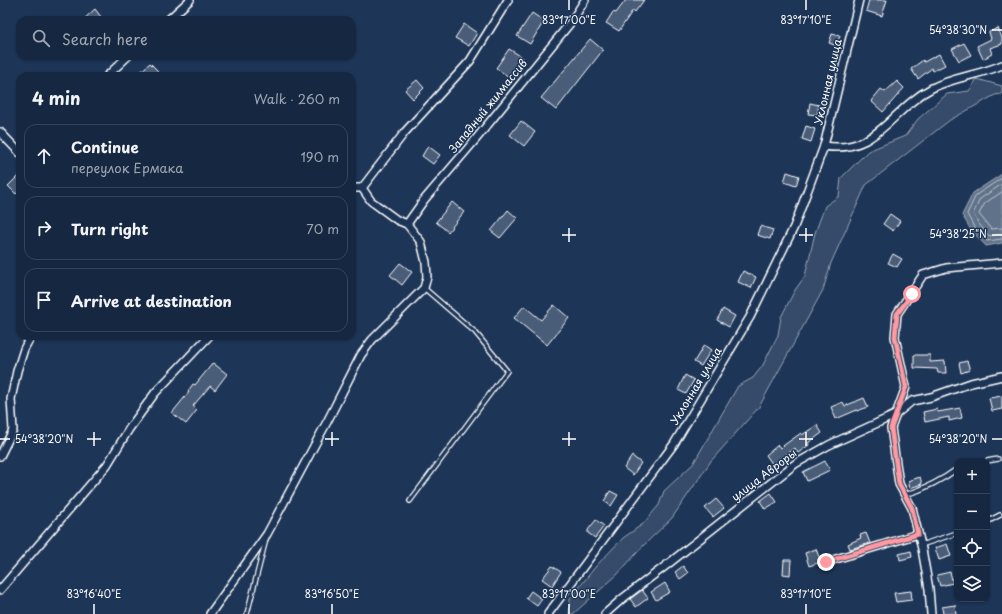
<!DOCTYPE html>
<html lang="en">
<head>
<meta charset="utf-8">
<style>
	:root { --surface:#162841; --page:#23344c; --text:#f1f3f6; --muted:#9ea6b1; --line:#35445a }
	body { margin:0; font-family:"Playpen Sans",sans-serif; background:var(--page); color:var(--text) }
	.controls { position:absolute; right:12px; bottom:12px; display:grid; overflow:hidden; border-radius:8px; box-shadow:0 1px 3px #0004 }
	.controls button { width:36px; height:36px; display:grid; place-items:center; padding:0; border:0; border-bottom:1px solid var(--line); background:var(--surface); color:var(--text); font:20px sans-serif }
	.stop { position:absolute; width:12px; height:12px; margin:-9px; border:3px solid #ff9aa2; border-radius:50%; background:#fff }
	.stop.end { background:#ff9aa2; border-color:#fff; box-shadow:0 1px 4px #0008 }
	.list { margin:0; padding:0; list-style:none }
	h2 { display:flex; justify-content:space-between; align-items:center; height:52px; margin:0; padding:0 16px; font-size:17px }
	h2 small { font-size:13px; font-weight:400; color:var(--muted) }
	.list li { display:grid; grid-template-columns:26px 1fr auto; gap:12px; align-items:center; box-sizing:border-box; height:64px; margin:0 8px 8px; padding:0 8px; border:1px solid var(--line); border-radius:12px }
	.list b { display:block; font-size:15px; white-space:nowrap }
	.list p { margin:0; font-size:13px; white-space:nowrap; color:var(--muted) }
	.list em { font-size:13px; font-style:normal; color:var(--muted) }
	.icon { flex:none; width:22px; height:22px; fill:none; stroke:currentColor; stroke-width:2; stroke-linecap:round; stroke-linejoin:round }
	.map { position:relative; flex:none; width:1002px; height:614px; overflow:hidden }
	.search { position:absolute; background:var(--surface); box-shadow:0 1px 3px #0004; left:16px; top:16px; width:340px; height:44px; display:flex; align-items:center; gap:10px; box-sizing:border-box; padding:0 14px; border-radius:12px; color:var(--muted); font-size:15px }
	.panel { position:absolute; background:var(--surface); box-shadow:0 1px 3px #0004; left:16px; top:72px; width:340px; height:268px; border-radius:12px }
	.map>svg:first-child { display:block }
</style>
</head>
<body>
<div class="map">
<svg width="1002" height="614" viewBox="0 0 1002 614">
	<rect width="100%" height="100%" fill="#1d3557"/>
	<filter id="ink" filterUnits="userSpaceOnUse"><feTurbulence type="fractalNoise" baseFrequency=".025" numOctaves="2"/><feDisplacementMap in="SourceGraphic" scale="8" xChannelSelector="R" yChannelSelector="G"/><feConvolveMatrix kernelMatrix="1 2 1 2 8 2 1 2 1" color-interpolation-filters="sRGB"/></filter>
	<g filter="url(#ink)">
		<!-- green -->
		<path fill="#364b69" stroke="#9aa5b4" d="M977 79 1002 86V94L995 95 950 120 866 185 831 263 823 290 759 407 711 461 672 518 644 545 617 575 573 614H569L570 599 596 566 623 538 643 524 659 505 664 491 693 464 738 386 753 378 763 365 778 335 781 317 795 290 805 276 815 233 825 206 839 196 841 178 868 151 905 136 918 119 947 94 969 91Z"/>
		<!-- water -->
		<path fill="#617289" stroke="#a0aab8" d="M1002 174V243L986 246 971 230 962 215 973 193Z"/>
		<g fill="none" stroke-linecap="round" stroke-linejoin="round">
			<!-- shore -->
			<g stroke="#c0c7d0" stroke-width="1">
				<path d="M1002 178 976 195 967 214 974 227 987 241 1002 239"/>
				<path d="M1002 184 980 199 973 214 979 224 989 236 1002 234"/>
				<path d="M1002 192 985 203 979 214 991 229 1002 228"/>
			</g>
		</g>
		<!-- building -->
		<g fill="#4a5d79" stroke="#fff">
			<path d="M626 0H644L635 12 633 10 619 31 606 23 613 12 616 13Z"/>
			<path d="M869 0H887L882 16 866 11Z"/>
			<path d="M95 9 101 17 98 20H83Z"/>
			<path d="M532 13 544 21 530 44 517 36Z"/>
			<path d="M464 24 477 33 469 46 455 38Z"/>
			<path d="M998 28 1002 38V44L990 48 992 54 983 59 977 46 991 39 989 32Z"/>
			<path d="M832 34 840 36 837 46 829 43Z"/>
			<path d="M590 39 603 50 556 110 541 98Z"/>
			<path d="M964 43 971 55 959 61 952 49Z"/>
			<path d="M509 49 522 57 509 77 496 68Z"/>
			<path d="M939 54 945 65 933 71 932 68 918 79 911 69 923 60 924 62Z"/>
			<path d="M150 63 158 71 153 76H136Z"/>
			<path d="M417 80 424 88 413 99 405 90Z"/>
			<path d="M897 81 904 88 883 112 871 101 881 89 885 92Z"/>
			<path d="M810 103 819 105 817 115 808 114Z"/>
			<path d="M521 121 535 132 524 146 510 135Z"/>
			<path d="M806 126 815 129 811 142 802 139Z"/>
			<path d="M428 146 440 155 433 164 422 156Z"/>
			<path d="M787 172 799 176 796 186 784 182Z"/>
			<path d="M20 174V190L16 194 8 186Z"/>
			<path d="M452 202 464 212 448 232 436 222Z"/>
			<path d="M508 210 517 218 500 238 491 231Z"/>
			<path d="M890 214 900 221 893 231 883 224Z"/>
			<path d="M760 226 773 230 770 239 757 235Z"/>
			<path d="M893 254 902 259 897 267 888 263Z"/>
			<path d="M400 263 412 272 402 285 390 275Z"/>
			<path d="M743 271 756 277 751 288 738 282Z"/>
			<path d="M554 305 569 318 547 345 514 318 524 306 541 320Z"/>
			<path d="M723 309 735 316 729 327 717 320Z"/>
			<path d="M704 345 711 350 701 366 694 362Z"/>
			<path d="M914 355H930V362L945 361 946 373H938L937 369 914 368Z"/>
			<path d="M967 361 970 370 961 373 959 363Z"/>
			<path d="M213 363 227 374 215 390 210 386 193 406 197 410 186 424 172 413 189 392 188 391 193 384 195 385Z"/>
			<path d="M685 375 694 380 686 394 678 390Z"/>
			<path d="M1002 396V409L992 411 989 398Z"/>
			<path d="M864 398 868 407 857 411V410L836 419 831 407 843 402 845 406Z"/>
			<path d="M960 408 962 418 949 421V417L925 422 923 412 937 409 938 412Z"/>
			<path d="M817 425 822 433 808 443 809 445 798 453 795 448 773 465 766 455 778 445 780 448 801 433 802 435Z"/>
			<path d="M632 456 641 463 633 475 624 468Z"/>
			<path d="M825 461 830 470 807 481 803 472Z"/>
			<path d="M920 477 922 484 910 488 908 481Z"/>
			<path d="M610 491 618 495 611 506 604 501Z"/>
			<path d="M771 493 777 502 765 509 760 501Z"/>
			<path d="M716 499 724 508 713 517 705 508Z"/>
			<path d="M596 520 604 526 595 538 588 533V530Z"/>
			<path d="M866 533 870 543 850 549 848 544 861 538 860 535Z"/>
			<path d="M947 544 951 556 939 560 935 548Z"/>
			<path d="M816 549 821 562 809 566 805 553Z"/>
			<path d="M911 551 912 557 900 560 899 554Z"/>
			<path d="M784 560H791L790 575 783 574Z"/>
			<path d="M552 566 561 572 552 586 542 579Z"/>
			<path d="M683 566 688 573 680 579 675 572Z"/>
			<path d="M950 572 953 583 940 586 937 575Z"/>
			<path d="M665 583 670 592 656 600 651 592Z"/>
			<path d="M642 590 648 598 636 607 630 599Z"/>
			<path d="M531 591 542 599 537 606 526 598Z"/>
			<path d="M911 591 912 600 896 602 894 593Z"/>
			<path d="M955 605 956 614H943L942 607Z"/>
		</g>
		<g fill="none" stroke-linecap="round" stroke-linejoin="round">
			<!-- lane casing -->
			<g stroke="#fff" stroke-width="6">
				<g id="lane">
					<path d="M987 461 998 459"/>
					<path d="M905 495C924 489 941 481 957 469"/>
					<path d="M410 501 507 371 475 332 424 288"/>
					<path d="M987 522 1000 515"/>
					<path d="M921 545 957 533"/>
					<path d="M247 614 266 539"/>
				</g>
			</g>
			<!-- street casing -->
			<g stroke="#fff" stroke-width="10">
				<g id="street">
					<path d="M168 20 190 0"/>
					<path d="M107 76 128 56"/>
					<path d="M0 132 20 153"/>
					<path d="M824 146C877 155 891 109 932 88 954 77 980 75 1002 65"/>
					<path d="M362 188 405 132 470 61 508 0"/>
					<path d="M407 224 424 200 476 139 571 22 585 0"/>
					<path d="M0 456 13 430 11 399 17 371 24 349 31 336"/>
					<path d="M826 562 918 534"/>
					<path d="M0 590 107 465 129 429 155 393 209 336"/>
					<path d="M210 614 267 534 328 420 361 355 372 340 424 288 427 277 426 262 421 242 407 224 397 220 371 201 362 188H352"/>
					<path d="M548 614 674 444 750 317 794 227 824 146 859 0"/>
					<path d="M605 614 622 599 668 564 795 464 829 445 895 415 912 401 931 397 971 383 1002 376"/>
					<path d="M931 614 929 589 922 549 912 508 899 484 891 428 906 387 895 337 897 314 923 275 946 268 1002 263"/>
				</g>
			</g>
			<!-- lane -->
			<use href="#lane" stroke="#1d3557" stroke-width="3.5"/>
			<!-- street -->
			<use href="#street" stroke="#1d3557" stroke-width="7"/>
		</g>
	</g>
	<g fill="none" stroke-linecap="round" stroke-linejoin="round" filter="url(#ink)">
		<!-- route -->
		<path stroke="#ff9aa2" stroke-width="5" d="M826 562 918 534 912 508 899 484 891 428 906 387 895 337 897 314 912 294"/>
	</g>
	<!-- ticks -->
	<path fill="none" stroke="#fff" stroke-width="1.5" d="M569 0V10M806 0V10M992 30H1002M569 228V242M806 228V242M562 235H576M799 235H813M992 235H1002M94 432V446M332 432V446M569 432V446M806 432V446M0 439H10M87 439H101M325 439H339M562 439H576M799 439H813M992 439H1002M94 604V614M332 604V614M569 604V614M806 604V614"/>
	<g text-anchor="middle" stroke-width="3" stroke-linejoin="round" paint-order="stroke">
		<!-- street labels -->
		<g font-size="11" fill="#fff" stroke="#1d3557">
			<text transform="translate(828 82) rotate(-77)" y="4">Уклонная улица</text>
			<text transform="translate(488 106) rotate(-51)" y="4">Западный жилмассив</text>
			<text transform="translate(696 386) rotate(-59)" y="4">Уклонная улица</text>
			<text transform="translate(764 475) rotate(-37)" y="4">улица Авроры</text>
		</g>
	</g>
	<g font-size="10" text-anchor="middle" fill="#fff" stroke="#1d3557" stroke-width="3" stroke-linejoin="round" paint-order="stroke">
		<text x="569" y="24">83°17'00"E</text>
		<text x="806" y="24">83°17'10"E</text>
		<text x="958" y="34">54°38'30"N</text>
		<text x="958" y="238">54°38'25"N</text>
		<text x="44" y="443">54°38'20"N</text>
		<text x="958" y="443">54°38'20"N</text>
		<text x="94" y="598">83°16'40"E</text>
		<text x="332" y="598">83°16'50"E</text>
		<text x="569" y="598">83°17'00"E</text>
		<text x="806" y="598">83°17'10"E</text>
	</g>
</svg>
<div class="controls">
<button>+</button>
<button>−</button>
<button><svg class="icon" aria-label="locate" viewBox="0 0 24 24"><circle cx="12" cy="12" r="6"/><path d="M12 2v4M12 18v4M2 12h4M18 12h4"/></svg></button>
<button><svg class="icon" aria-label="layers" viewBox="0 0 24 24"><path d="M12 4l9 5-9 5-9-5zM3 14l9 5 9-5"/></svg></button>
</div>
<div class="stop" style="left:912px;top:294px"></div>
<div class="stop end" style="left:826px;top:562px"></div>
<div class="search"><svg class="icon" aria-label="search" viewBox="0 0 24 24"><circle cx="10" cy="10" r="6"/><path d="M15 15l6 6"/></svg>Search here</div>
<section class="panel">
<h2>4 min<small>Walk · 260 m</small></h2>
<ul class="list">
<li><svg class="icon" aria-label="ahead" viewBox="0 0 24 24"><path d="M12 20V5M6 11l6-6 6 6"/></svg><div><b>Continue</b><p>переулок Ермака</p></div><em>190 m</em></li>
<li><svg class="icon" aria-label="right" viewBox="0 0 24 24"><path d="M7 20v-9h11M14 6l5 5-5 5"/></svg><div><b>Turn right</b></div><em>70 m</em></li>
<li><svg class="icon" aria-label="arrive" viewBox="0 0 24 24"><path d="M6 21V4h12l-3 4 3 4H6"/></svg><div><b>Arrive at destination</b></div></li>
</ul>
</section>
</div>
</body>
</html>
